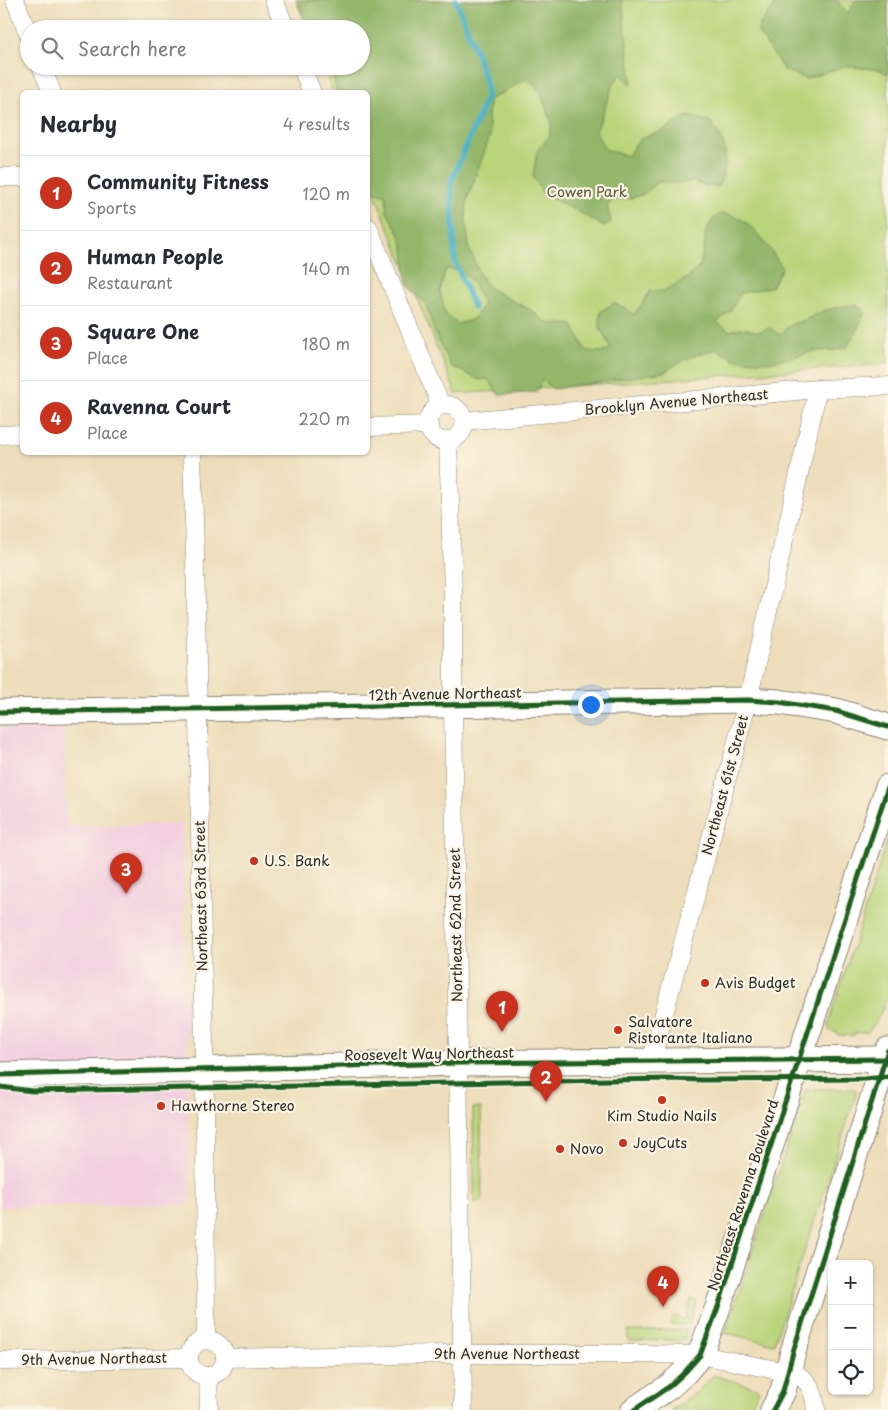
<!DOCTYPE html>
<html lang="en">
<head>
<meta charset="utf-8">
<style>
	:root { --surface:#fff; --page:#f2f2f3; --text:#2b2b33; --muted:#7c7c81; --line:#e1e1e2; --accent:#c8321e }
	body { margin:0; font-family:"Playpen Sans",sans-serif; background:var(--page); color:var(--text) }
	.controls { position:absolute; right:15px; bottom:15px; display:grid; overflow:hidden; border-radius:8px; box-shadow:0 1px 4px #0004 }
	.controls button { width:45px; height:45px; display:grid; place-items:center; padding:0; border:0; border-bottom:1px solid var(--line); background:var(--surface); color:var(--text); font:25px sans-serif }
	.you { position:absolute; left:590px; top:704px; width:18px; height:18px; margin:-12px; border:4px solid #fff; border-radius:50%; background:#1a73e8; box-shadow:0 0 0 8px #1a73e833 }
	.badge { display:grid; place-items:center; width:32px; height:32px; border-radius:50%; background:var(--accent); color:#fff; font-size:16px; font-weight:700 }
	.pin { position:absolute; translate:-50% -41px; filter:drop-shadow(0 1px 2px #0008) }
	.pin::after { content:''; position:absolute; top:26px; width:18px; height:15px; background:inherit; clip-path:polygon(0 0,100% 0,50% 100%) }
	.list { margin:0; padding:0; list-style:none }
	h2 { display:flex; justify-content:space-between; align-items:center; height:65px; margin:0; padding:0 20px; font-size:21px }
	h2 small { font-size:16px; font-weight:400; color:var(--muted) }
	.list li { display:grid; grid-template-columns:32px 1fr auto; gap:15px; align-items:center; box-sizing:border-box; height:75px; padding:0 20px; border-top:1px solid var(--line) }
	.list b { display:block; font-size:19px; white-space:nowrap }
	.list p { margin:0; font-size:16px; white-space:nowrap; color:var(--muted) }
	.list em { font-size:16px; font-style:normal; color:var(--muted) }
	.icon { flex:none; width:28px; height:28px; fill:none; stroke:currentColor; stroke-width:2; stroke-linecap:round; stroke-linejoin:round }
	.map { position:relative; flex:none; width:888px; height:1410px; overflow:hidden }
	.search { position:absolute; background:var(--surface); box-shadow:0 1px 4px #0004; left:20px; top:20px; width:350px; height:55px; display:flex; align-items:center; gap:12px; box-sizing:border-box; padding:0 18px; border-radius:28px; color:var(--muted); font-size:19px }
	.panel { position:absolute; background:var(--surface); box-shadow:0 1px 4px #0004; left:20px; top:90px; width:350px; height:365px; border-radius:8px }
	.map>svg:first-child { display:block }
</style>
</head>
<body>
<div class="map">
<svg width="888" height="1410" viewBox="0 0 888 1410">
	<rect width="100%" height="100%" fill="#fcf5e5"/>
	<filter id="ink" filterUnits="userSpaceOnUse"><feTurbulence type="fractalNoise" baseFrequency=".02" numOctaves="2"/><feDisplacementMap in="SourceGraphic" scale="10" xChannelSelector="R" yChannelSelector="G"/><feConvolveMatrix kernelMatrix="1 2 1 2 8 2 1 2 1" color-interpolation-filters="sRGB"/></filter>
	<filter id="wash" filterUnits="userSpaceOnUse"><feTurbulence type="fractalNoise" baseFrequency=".0096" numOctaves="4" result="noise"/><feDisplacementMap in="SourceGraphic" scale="20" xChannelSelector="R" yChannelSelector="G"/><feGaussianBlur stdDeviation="1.12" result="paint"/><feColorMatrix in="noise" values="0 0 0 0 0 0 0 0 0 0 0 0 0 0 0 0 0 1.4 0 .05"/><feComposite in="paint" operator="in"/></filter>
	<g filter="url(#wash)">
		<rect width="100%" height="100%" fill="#eeddba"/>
		<!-- built -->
		<path fill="#f3cfe0" d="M64 726 67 826 182 824 190 1204 0 1207V728Z"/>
		<!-- green -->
		<g fill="#bad47a" stroke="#728052">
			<path d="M296 0H888V364L456 394 368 177V92H333L323 66H361V29H307Z"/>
			<path d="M888 838V995C883 1008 878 1021 868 1032L855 1033 853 1036 838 1035 837 1033 829 1030V1021Z"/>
			<path d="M806 1089H855L857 1092 774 1344 725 1333Z"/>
			<path d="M473 1108H481L482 1202 474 1203Z"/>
			<path d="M691 1299 697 1301 689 1325H670L673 1316 685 1320Z"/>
			<path d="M688 1330 684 1340 628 1341V1331Z"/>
			<path d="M713 1375 760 1389 748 1410H671L697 1392Z"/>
		</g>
		<!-- forest -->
		<g fill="#93b66a" stroke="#5f704a" fill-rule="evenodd">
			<path d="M296 0H622L632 86 621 74 614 83 596 132 605 149 627 156 640 139 664 130 687 116 710 121C713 126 717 130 720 135 728 149 727 172 718 186H706L694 182 666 183 662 181C652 185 652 187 645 193 636 199 622 199 612 200L607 207 611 222 603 226 585 215 543 194 533 176 537 151 549 137 552 123 540 92 527 79 489 100 488 117 490 136 467 200 466 220 469 248 479 273 488 287 514 302 531 310 547 323 573 325 586 351 604 352 611 348 600 328V312L614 303 625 308 634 315 642 304 650 291H663L686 279 700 266 705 243V234L712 220 722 213C728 215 736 216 741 219 758 230 772 251 782 268L771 287 741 293 730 311 717 322 729 331 744 328 758 332 770 328 780 335 788 326 807 319 823 311 838 307 856 305 865 311 857 330 847 347 835 350 813 351 790 358 767 362 734 359 716 349C694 355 683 359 665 372L553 389 543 380 536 392 499 395 488 379 479 380 451 366 436 336 426 305 407 284 404 248 400 235 387 212 386 195 368 190V92H337L332 72 330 66H361V29H311ZM446 269C469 269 476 286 483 306L472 320 457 324 445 314 440 291Z"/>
			<path d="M768 0H837L847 14 856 0H888V74L880 70 844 66 806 79 784 70 758 32 760 24 774 6Z"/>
		</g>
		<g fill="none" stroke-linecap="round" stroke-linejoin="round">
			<!-- stream -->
			<path stroke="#4bb2ca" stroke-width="5.5" d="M456 0 479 61 485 80 487 96 451 182 455 262 474 308"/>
		</g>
	</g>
	<g filter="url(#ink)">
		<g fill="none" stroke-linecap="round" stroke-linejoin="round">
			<!-- street casing -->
			<g stroke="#8c8472" stroke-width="19">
				<g id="street">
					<path d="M15 0 29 35"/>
					<path d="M274 0 286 29"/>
					<path d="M41 66 52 92"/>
					<path d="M301 66 312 92"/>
					<path d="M0 177H22"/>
					<path d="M368 227 441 406"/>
					<circle cx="446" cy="423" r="18"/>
					<path d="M464 421 818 389 888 386"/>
					<path d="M368 427 429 425"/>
					<path d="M0 435 22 434"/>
					<path d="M448 440 453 592V705L463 1410"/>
					<path d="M192 452 195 552 205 1106 206 1339"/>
					<path d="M651 1062 748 700 818 389"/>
					<circle cx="207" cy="1358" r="18"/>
					<path d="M225 1358 443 1354H642L700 1355 787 1372C791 1373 796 1374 799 1376 811 1382 815 1398 816 1410"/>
					<path d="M0 1361 189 1358"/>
					<path d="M208 1376 209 1410"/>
				</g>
			</g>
			<!-- secondary casing -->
			<g stroke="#8c8472" stroke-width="27">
				<g id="secondary">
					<path d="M0 712 748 700 779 702 836 711 888 727"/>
					<path d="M0 1075 458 1063 888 1059"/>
					<path d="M634 1410 670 1386 685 1372 700 1355 718 1307 888 787"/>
					<path d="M773 1410 783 1391 793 1352 888 1050"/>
				</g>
			</g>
			<!-- street -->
			<use href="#street" stroke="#fff" stroke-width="18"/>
			<!-- secondary -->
			<use href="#secondary" stroke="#fff" stroke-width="25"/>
			<!-- cycleway casing -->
			<g stroke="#fcf5e5" stroke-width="8">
				<g id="cycleway">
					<path d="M0 712 748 700 779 702 836 711 888 727"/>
					<path d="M0 1075 458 1063 888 1059"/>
					<path d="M0 1087 32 1091 667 1079 702 1080 864 1079 888 1077"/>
					<path d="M634 1410 670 1386 685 1372 700 1355 718 1307 888 787"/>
					<path d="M773 1410 783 1391 793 1352 888 1050"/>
				</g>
			</g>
			<!-- cycleway -->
			<use href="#cycleway" stroke="#1b5e20" stroke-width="5"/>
		</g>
	</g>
	<!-- markers -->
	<g fill="#c8321e" stroke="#fcf5e5" stroke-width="2">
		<circle cx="254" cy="861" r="5"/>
		<circle cx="705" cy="983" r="5"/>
		<circle cx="618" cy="1030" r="5"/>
		<circle cx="662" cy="1100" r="5"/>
		<circle cx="161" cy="1106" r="5"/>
		<circle cx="623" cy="1143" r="5"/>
		<circle cx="560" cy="1149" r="5"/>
	</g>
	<g text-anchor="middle" stroke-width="4.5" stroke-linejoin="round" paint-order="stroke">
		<!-- park labels -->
		<g font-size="14" fill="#4f553f" stroke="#fcf5e5">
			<text x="587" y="197">Cowen Park</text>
		</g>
		<!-- street labels -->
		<g font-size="14" fill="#2b2b2b" stroke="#fcf5e5">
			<text transform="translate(676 402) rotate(-5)" y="5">Brooklyn Avenue Northeast</text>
			<text transform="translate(445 694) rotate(-1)" y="5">12th Avenue Northeast</text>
			<text transform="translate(725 785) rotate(-75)" y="5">Northeast 61st Street</text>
			<text transform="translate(201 896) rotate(-91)" y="5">Northeast 63rd Street</text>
			<text transform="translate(456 925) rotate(-91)" y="5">Northeast 62nd Street</text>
			<text transform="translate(429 1054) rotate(-1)" y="5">Roosevelt Way Northeast</text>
			<text transform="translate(743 1195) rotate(-72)" y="5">Northeast Ravenna Boulevard</text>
			<text x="507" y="1359">9th Avenue Northeast</text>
			<text transform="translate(94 1359) rotate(-1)" y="5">9th Avenue Northeast</text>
		</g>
		<!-- poi labels -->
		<g font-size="14" fill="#2b2b2b" stroke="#fcf5e5" text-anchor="start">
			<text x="264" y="866">U.S. Bank</text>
			<text x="715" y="988">Avis Budget</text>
			<text x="628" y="1027">Salvatore<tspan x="628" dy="16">Ristorante Italiano</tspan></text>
			<text x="171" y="1111">Hawthorne Stereo</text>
			<text x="662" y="1121" text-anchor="middle">Kim Studio Nails</text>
			<text x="633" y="1148">JoyCuts</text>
			<text x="570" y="1154">Novo</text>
		</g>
	</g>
</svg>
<div class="controls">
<button>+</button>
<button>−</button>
<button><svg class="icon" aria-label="locate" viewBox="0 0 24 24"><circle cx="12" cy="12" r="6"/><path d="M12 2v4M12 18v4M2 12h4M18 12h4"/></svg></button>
</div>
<div class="you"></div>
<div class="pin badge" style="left:502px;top:1032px">1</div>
<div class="pin badge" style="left:546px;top:1102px">2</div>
<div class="pin badge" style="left:126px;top:894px">3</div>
<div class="pin badge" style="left:663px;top:1307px">4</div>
<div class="search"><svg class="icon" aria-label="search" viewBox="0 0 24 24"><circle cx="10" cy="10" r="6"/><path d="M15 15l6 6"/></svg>Search here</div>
<section class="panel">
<h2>Nearby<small>4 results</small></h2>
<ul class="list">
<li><span class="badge">1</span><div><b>Community Fitness</b><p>Sports</p></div><em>120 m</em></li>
<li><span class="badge">2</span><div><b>Human People</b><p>Restaurant</p></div><em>140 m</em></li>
<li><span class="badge">3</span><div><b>Square One</b><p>Place</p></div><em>180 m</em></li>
<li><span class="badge">4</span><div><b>Ravenna Court</b><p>Place</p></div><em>220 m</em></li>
</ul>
</section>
</div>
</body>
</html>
